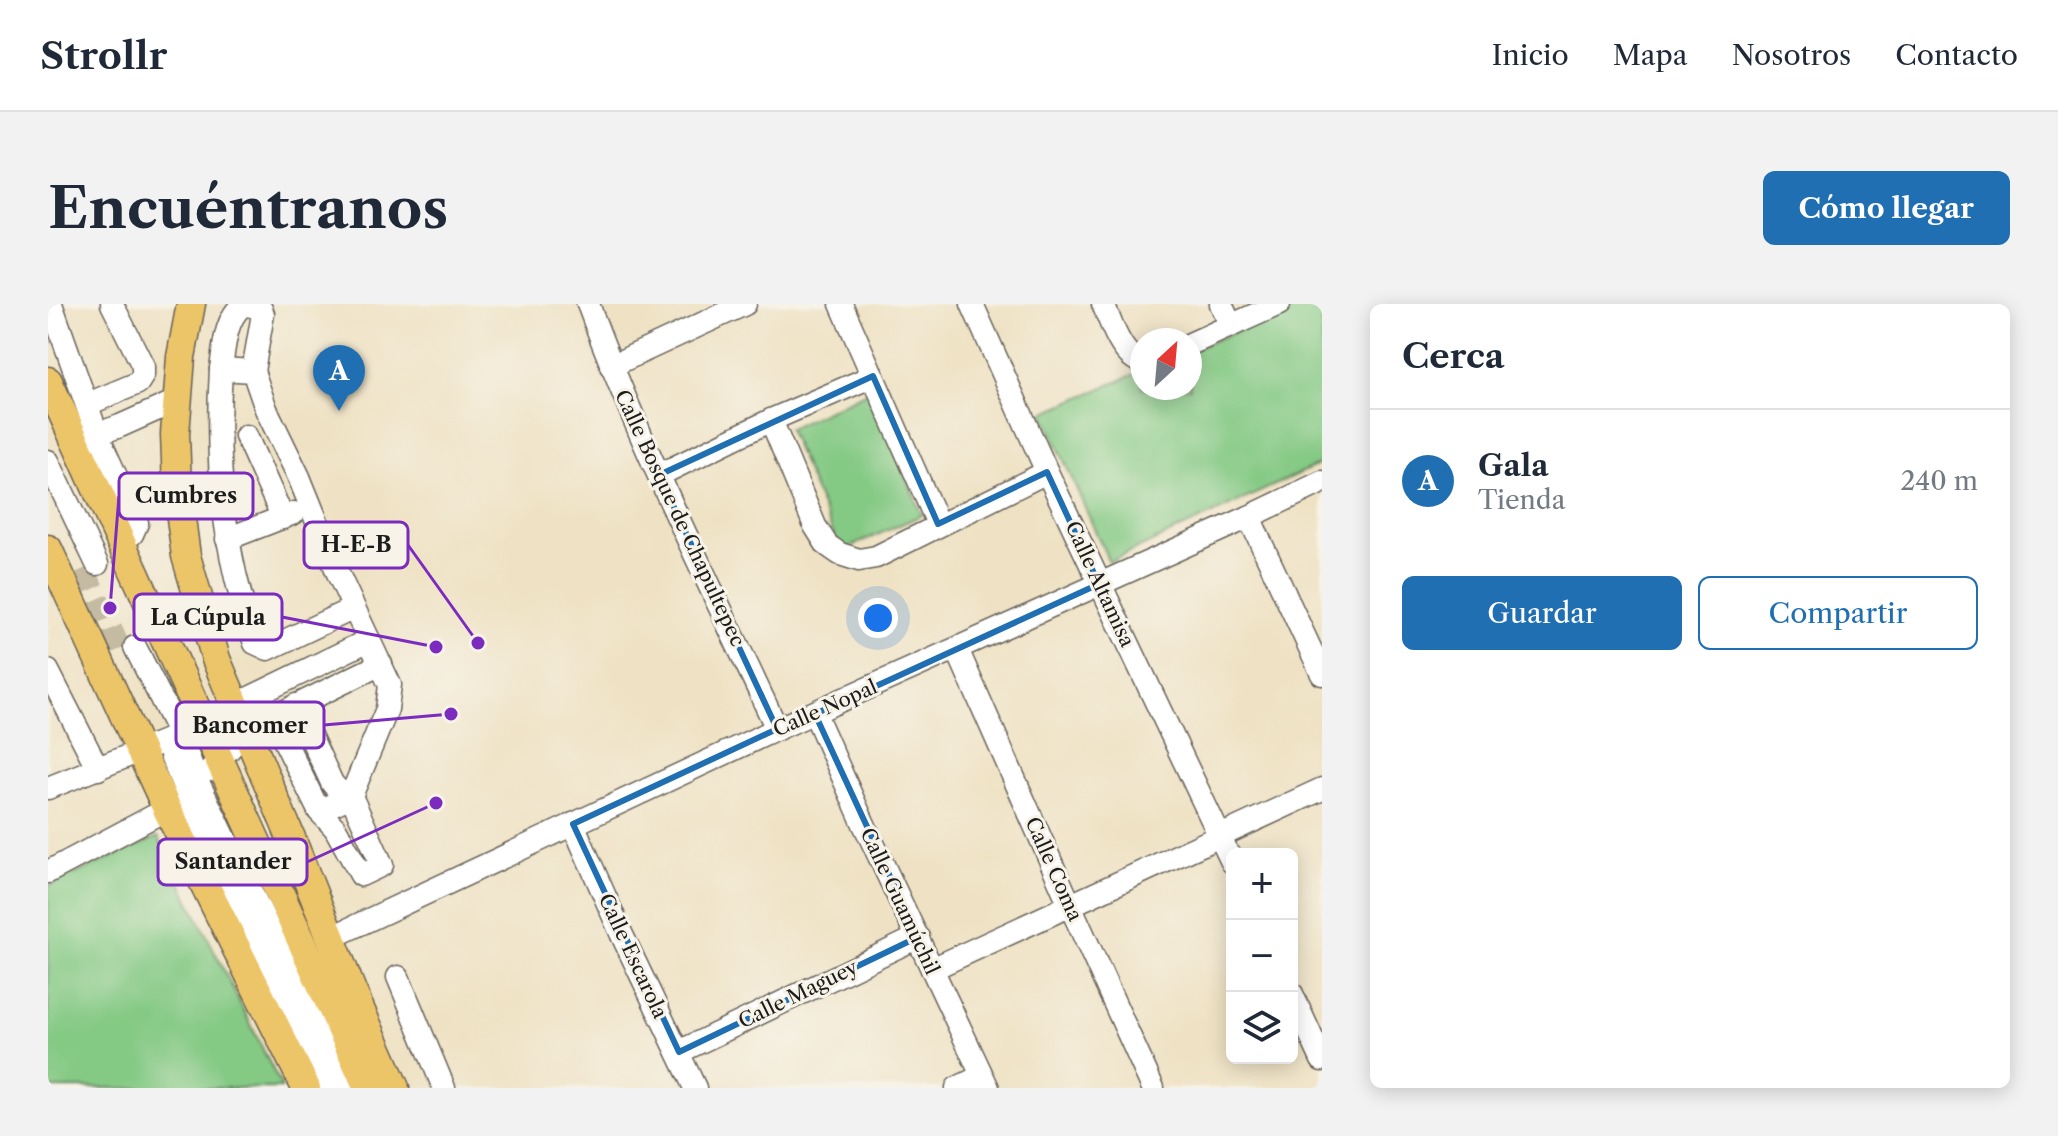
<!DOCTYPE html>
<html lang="es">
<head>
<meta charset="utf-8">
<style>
	:root { --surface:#fff; --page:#f2f2f3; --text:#1f2937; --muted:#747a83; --line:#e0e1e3; --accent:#1f6fb2 }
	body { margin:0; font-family:"Libre Caslon Text",serif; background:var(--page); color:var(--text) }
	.controls { position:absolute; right:24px; bottom:24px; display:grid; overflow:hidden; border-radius:12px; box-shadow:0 4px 20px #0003 }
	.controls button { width:72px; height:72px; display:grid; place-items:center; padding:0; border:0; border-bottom:2px solid var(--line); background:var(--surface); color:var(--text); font:40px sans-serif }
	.compass { position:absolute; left:1082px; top:24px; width:72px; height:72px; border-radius:50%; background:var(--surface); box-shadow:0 4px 20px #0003; rotate:26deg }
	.you { position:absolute; left:830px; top:314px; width:28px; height:28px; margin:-20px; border:6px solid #fff; border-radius:50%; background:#1a73e8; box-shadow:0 0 0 12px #1a73e833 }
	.badge { display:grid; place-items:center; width:52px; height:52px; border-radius:50%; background:var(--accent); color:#fff; font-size:26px; font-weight:700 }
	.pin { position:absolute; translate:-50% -66px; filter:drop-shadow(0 2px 4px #0008) }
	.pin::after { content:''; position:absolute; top:42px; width:28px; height:24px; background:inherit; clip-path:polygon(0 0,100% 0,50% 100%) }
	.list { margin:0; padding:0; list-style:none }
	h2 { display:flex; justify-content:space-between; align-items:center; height:104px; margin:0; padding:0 32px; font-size:34px }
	h2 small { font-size:26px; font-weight:400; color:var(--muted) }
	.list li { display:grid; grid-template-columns:52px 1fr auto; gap:24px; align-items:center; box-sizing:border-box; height:144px; padding:0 32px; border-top:2px solid var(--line) }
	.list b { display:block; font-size:30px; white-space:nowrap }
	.list p { margin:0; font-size:26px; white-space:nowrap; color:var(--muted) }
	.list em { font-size:26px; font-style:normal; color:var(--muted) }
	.actions { display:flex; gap:16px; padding:24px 32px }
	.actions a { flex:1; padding:18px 0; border:2px solid var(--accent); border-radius:12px; text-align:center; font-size:28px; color:var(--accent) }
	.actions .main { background:var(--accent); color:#fff }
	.icon { flex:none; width:44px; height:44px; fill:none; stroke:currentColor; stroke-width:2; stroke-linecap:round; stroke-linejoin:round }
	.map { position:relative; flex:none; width:1274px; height:784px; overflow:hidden; border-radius:12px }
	header { display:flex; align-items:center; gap:48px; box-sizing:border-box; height:112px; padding:0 40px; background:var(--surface); border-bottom:2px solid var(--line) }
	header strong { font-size:38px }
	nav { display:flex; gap:44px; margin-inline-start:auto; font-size:28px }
	.intro { display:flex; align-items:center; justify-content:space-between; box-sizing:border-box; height:192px; padding:0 48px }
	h1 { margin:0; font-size:56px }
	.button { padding:20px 36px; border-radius:12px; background:var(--accent); color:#fff; font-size:28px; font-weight:700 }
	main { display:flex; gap:48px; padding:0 48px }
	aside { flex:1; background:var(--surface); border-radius:12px; box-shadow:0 4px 20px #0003 }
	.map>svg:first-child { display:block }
</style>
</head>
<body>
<header>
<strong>Strollr</strong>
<nav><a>Inicio</a><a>Mapa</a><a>Nosotros</a><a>Contacto</a></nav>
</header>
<div class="intro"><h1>Encuéntranos</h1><a class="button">Cómo llegar</a></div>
<main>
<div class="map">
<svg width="1274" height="784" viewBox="0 0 1274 784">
	<rect width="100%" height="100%" fill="#f7f3e8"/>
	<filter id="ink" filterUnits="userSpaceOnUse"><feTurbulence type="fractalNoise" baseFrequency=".0125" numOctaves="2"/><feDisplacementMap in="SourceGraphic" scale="16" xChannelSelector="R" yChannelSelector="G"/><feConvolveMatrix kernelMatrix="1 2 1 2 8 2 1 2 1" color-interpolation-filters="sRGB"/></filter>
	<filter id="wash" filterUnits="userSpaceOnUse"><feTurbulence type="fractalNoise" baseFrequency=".006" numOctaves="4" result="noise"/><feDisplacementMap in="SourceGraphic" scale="32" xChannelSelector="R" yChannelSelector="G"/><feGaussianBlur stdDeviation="1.8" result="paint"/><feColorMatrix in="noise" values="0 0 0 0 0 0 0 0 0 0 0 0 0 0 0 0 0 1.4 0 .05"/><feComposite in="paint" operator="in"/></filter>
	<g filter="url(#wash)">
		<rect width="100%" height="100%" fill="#efe2c4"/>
		<!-- green -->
		<g fill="#84c984" stroke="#507250" stroke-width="2">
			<path d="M1252 0H1274V159L1061 258 995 109 1094 67V84H1142V47Z"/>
			<path d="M821 87 874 211 793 247 740 125Z"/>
			<path d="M110 533 234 784H0V582Z"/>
		</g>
	</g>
	<g filter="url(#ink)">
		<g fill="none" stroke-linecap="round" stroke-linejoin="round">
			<!-- minor-tunnel -->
			<path stroke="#c5baa2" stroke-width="22" stroke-dasharray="22 11" stroke-linecap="butt" d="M36 265 74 349"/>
			<!-- minor casing -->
			<g stroke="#666157" stroke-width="25">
				<g id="minor">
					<path d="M3 0 49 130 72 122 128 97"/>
					<path d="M540 0C594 146 664 285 729 425"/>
					<path d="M793 0 890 220"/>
					<path d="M924 0 999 168 1184 558"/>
					<path d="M1055 0C1063 18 1073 53 1094 58"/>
					<path d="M1173 0 1183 22"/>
					<path d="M1142 40 1231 0"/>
					<path d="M563 62 697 0"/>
					<path d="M173 65C176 45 177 15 194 2L201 1 213 5 215 10 205 67"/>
					<path d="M40 100 90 79 95 71V62L64 0"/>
					<path d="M723 116 767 222 779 241 792 250 811 256 828 253 999 168"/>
					<path d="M49 130 89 219 84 230 72 238"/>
					<path d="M198 132 235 214"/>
					<path d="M0 157 49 260"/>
					<path d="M611 171 723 116 825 72"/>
					<path d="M1201 213 1274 370"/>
					<path d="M179 235 246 209"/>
					<path d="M87 343 131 430 150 478 298 784"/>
					<path d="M909 345 1022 601 1105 784"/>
					<path d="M0 367 50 465"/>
					<path d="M248 401 284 479 289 485 303 492 334 561 313 571 287 524 271 507"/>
					<path d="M767 410 815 518 940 784"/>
					<path d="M236 436 271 507 303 492 339 405 342 381 291 272 251 173 218 105 205 67 173 65C167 161 175 248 207 339L220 345 306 304"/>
					<path d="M123 451 139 490 279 784"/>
					<path d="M162 466 199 426 333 360"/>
					<path d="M0 484 117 437 187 401 321 336"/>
					<path d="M525 520 573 629 647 784"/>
					<path d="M0 568 119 505 132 495"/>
					<path d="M282 634 729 425 1201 213 1274 178"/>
					<path d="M884 665 1274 485"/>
					<path d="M350 673 396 784"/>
					<path d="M1244 690 1274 756"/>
					<path d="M631 748 870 633"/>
					<path d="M909 784 934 772"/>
				</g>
			</g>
			<!-- major casing -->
			<g stroke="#666157" stroke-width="31">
				<g id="major">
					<path d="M143 0 133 53 127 130 129 184 138 252 168 355 241 529 304 687 347 784"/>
					<path d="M0 77 320 784"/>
					<path d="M0 245 119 505 258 784"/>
				</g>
			</g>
			<!-- minor -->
			<use href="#minor" stroke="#fff" stroke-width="22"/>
			<!-- major -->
			<use href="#major" stroke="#edc569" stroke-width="28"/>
		</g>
	</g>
	<!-- marked area -->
	<path fill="none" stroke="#1f6fb2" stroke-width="6" stroke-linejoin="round" d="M825 72 890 220 999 168 1051 280 767 410 870 633 631 748 525 520 729 425 611 171Z"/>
	<g text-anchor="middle" stroke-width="6" stroke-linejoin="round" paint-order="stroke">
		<!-- street labels -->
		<g font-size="20" fill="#1c1c1c" stroke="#f7f3e8">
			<text transform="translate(632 214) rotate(65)" y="7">Calle Bosque de Chapultepec</text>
			<text transform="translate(1052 280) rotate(65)" y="7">Calle Altamisa</text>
			<text transform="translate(777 404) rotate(-24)" y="7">Calle Nopal</text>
			<text transform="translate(1006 565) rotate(66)" y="7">Calle Coma</text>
			<text transform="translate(852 597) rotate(65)" y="7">Calle Guamúchil</text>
			<text transform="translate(585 652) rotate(65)" y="7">Calle Escarola</text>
			<text transform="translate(750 690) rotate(-26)" y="7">Calle Maguey</text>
		</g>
	</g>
	<!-- callouts -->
	<path fill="none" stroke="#7b2cbf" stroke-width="3" d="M62 304L71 192M430 339L360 241M388 343L234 313M403 410L276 421M388 499L259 558"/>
	<g fill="#7b2cbf" stroke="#f7f3e8" stroke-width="3">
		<circle cx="62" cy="304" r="8"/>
		<circle cx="430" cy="339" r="8"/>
		<circle cx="388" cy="343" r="8"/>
		<circle cx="403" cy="410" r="8"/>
		<circle cx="388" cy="499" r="8"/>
	</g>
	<g fill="#f7f3e8" stroke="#7b2cbf" stroke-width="3">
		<rect x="71" y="169" width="134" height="46" rx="8"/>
		<rect x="256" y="218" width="104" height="46" rx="8"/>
		<rect x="86" y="290" width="148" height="46" rx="8"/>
		<rect x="128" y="398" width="148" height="46" rx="8"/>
		<rect x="110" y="535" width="149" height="46" rx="8"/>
	</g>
	<g font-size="22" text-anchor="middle" font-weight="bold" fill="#1c1c1c">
		<text x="138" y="199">Cumbres</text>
		<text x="308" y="248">H-E-B</text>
		<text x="160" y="321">La Cúpula</text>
		<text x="202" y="429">Bancomer</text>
		<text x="185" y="565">Santander</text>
	</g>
</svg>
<div class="controls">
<button>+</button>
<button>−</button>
<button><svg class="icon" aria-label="layers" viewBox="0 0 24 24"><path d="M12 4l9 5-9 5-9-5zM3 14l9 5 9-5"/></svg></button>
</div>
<svg class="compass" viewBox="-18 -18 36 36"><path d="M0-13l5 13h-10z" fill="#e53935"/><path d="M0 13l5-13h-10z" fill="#747a83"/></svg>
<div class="you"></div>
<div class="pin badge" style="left:291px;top:107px">A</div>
</div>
<aside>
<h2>Cerca<small></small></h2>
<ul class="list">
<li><span class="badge">A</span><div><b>Gala</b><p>Tienda</p></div><em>240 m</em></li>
</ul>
<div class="actions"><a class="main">Guardar</a><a>Compartir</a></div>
</aside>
</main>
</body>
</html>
